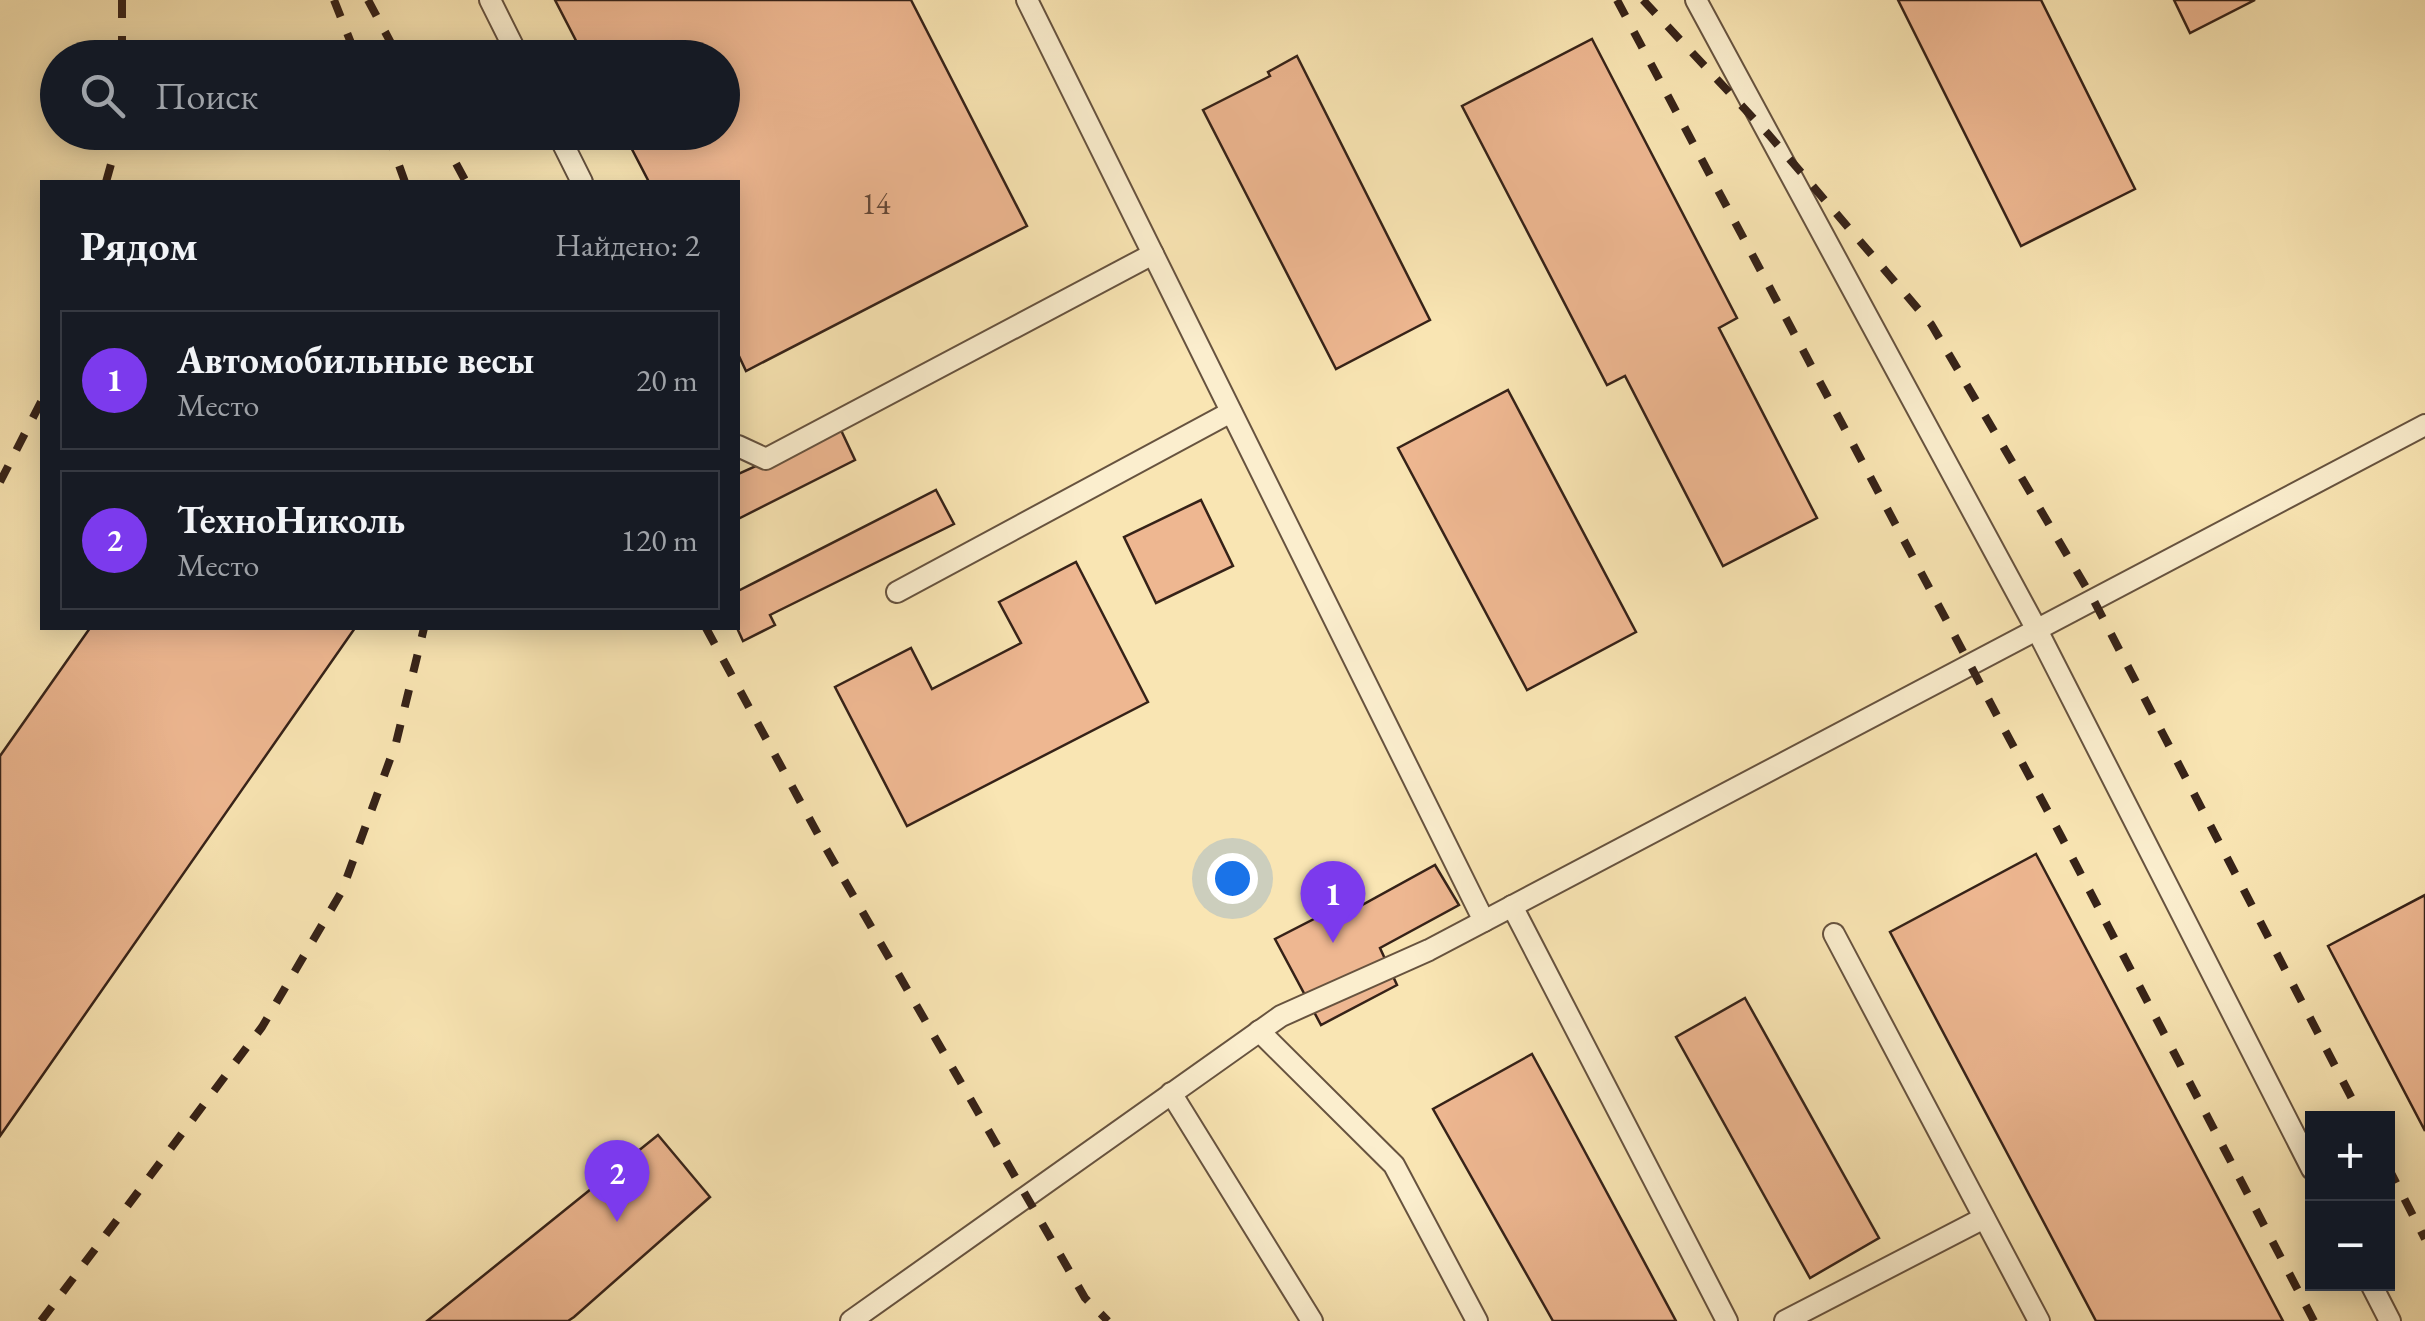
<!DOCTYPE html>
<html lang="ru">
<head>
<meta charset="utf-8">
<style>
	:root { --surface:#171b24; --page:#20242c; --text:#f1f3f6; --muted:#9ea1a6; --line:#363941; --accent:#7c3aed }
	body { margin:0; font-family:"EB Garamond",serif; background:var(--page); color:var(--text) }
	.controls { position:absolute; right:30px; bottom:30px; display:grid; overflow:hidden; border-radius:0px; box-shadow:0 5px 25px #0003 }
	.controls button { width:90px; height:90px; display:grid; place-items:center; padding:0; border:0; border-bottom:2px solid var(--line); background:var(--surface); color:var(--text); font:50px sans-serif }
	.you { position:absolute; left:1232px; top:878px; width:35px; height:35px; margin:-25px; border:8px solid #fff; border-radius:50%; background:#1a73e8; box-shadow:0 0 0 15px #1a73e833 }
	.badge { display:grid; place-items:center; width:65px; height:65px; border-radius:50%; background:var(--accent); color:#fff; font-size:32px; font-weight:700 }
	.pin { position:absolute; translate:-50% -82px; filter:drop-shadow(0 2px 5px #0008) }
	.pin::after { content:''; position:absolute; top:52px; width:35px; height:30px; background:inherit; clip-path:polygon(0 0,100% 0,50% 100%) }
	.list { margin:0; padding:0; list-style:none }
	h2 { display:flex; justify-content:space-between; align-items:center; height:130px; margin:0; padding:0 40px; font-size:42px }
	h2 small { font-size:32px; font-weight:400; color:var(--muted) }
	.list li { display:grid; grid-template-columns:65px 1fr auto; gap:30px; align-items:center; box-sizing:border-box; height:140px; margin:0 20px 20px; padding:0 20px; border:2px solid var(--line); border-radius:0px }
	.list b { display:block; font-size:38px; white-space:nowrap }
	.list p { margin:0; font-size:32px; white-space:nowrap; color:var(--muted) }
	.list em { font-size:32px; font-style:normal; color:var(--muted) }
	.icon { flex:none; width:55px; height:55px; fill:none; stroke:currentColor; stroke-width:2; stroke-linecap:round; stroke-linejoin:round }
	.map { position:relative; flex:none; width:2425px; height:1321px; overflow:hidden }
	.search { position:absolute; background:var(--surface); box-shadow:0 5px 25px #0003; left:40px; top:40px; width:700px; height:110px; display:flex; align-items:center; gap:25px; box-sizing:border-box; padding:0 35px; border-radius:55px; color:var(--muted); font-size:38px }
	.panel { position:absolute; background:var(--surface); box-shadow:0 5px 25px #0003; left:40px; top:180px; width:700px; height:450px; border-radius:0px }
	.map>svg:first-child { display:block }
</style>
</head>
<body>
<div class="map">
<svg width="2425" height="1321" viewBox="0 0 2425 1321">
	<rect width="100%" height="100%" fill="#f9e5b3"/>
	<filter id="stains"><feTurbulence type="fractalNoise" baseFrequency=".002" numOctaves="4"/><feColorMatrix values="0 0 0 0 .2 0 0 0 0 .09 0 0 0 0 .02 0 0 0 .5 -.17"/></filter>
	<radialGradient id="worn" r=".72"><stop offset=".6" stop-color="#630" stop-opacity="0"/><stop offset="1" stop-color="#630" stop-opacity=".3"/></radialGradient>
	<!-- building -->
	<g fill="#eeb791" stroke="#362218" stroke-width="2.5">
		<path d="M555 0H911L1027 226 746 371 738 354V182H649L623 132H722V58H585Z"/>
		<path d="M1898 0H2041L2135 189 2021 246Z"/>
		<path d="M2174 0H2255L2190 33Z"/>
		<path d="M1592 39 1737 318 1719 328 1817 518 1723 566 1625 376 1607 385 1462 106Z"/>
		<path d="M1297 56 1430 320 1336 369 1203 110 1270 76 1268 72Z"/>
		<path d="M1508 390 1636 632 1527 690 1398 448Z"/>
		<path d="M840 428 855 460 738 519V474Z"/>
		<path d="M936 490 954 524 770 615 775 625 743 641 737 628 738 591Z"/>
		<path d="M1201 500 1233 566 1156 603 1124 537Z"/>
		<path d="M1076 562 1148 702 907 826 835 687 911 648 932 689 1021 643 999 602Z"/>
		<path d="M90 628H355L0 1136V756Z"/>
		<path d="M2036 854 2283 1321H2096L1890 932Z"/>
		<path d="M1435 865 1459 905 1380 948 1397 985 1321 1025 1275 939 1357 897 1362 905Z"/>
		<path d="M2425 895V1131L2328 946Z"/>
		<path d="M1745 998 1879 1238 1810 1278 1676 1037Z"/>
		<path d="M1532 1054 1556 1098 1676 1321H1553L1433 1109Z"/>
		<path d="M658 1135 710 1197 574 1317 568 1321H427Z"/>
	</g>
	<g fill="none" stroke-linecap="round" stroke-linejoin="round">
		<!-- service casing -->
		<g stroke="#67533f" stroke-width="24">
			<g id="service">
				<path d="M490 0 519 58"/>
				<path d="M1027 0 1484 921"/>
				<path d="M1696 0 2037 630 2312 1169"/>
				<path d="M557 132 582 182"/>
				<path d="M738 446 766 459 1153 254"/>
				<path d="M897 592 1231 412"/>
				<path d="M1512 906 1727 1321"/>
				<path d="M1834 934 2039 1321"/>
				<path d="M1259 1031 1394 1165 1477 1321"/>
				<path d="M1171 1093 1312 1321"/>
				<path d="M2371 1284 2390 1321"/>
				<path d="M851 1321 1281 1016 1429 950 2425 425"/>
				<path d="M1785 1321 1984 1218"/>
			</g>
		</g>
		<!-- service -->
		<use href="#service" stroke="#fbeece" stroke-width="20"/>
		<!-- rail -->
		<g stroke="#362218" stroke-width="8" stroke-dasharray="18 18" stroke-linecap="butt">
			<path d="M122 0V58"/>
			<path d="M334 0 357 58"/>
			<path d="M368 0 399 58"/>
			<path d="M1617 0 2061 836 2314 1321"/>
			<path d="M1643 0 1769 135 1931 324 2093 599 2362 1118"/>
			<path d="M387 132 405 182"/>
			<path d="M439 132 466 182"/>
			<path d="M106 182 120 132"/>
			<path d="M0 482 42 400"/>
			<path d="M706 628 820 838 1085 1298 1108 1321"/>
			<path d="M2388 1167 2425 1239"/>
			<path d="M41 1321 262 1027 342 891 396 743 424 628"/>
		</g>
	</g>
	<g text-anchor="middle" stroke-width="10" stroke-linejoin="round" paint-order="stroke">
		<!-- number labels -->
		<g font-size="30" fill="#644736">
			<text x="876" y="214">14</text>
		</g>
	</g>
	<rect width="100%" height="100%" filter="url(#stains)"/>
	<rect width="100%" height="100%" fill="url(#worn)"/>
</svg>
<div class="controls">
<button>+</button>
<button>−</button>
</div>
<div class="you"></div>
<div class="pin badge" style="left:1333px;top:943px">1</div>
<div class="pin badge" style="left:617px;top:1222px">2</div>
<div class="search"><svg class="icon" aria-label="search" viewBox="0 0 24 24"><circle cx="10" cy="10" r="6"/><path d="M15 15l6 6"/></svg>Поиск</div>
<section class="panel">
<h2>Рядом<small>Найдено: 2</small></h2>
<ul class="list">
<li><span class="badge">1</span><div><b>Автомобильные весы</b><p>Место</p></div><em>20 m</em></li>
<li><span class="badge">2</span><div><b>ТехноНиколь</b><p>Место</p></div><em>120 m</em></li>
</ul>
</section>
</div>
</body>
</html>
